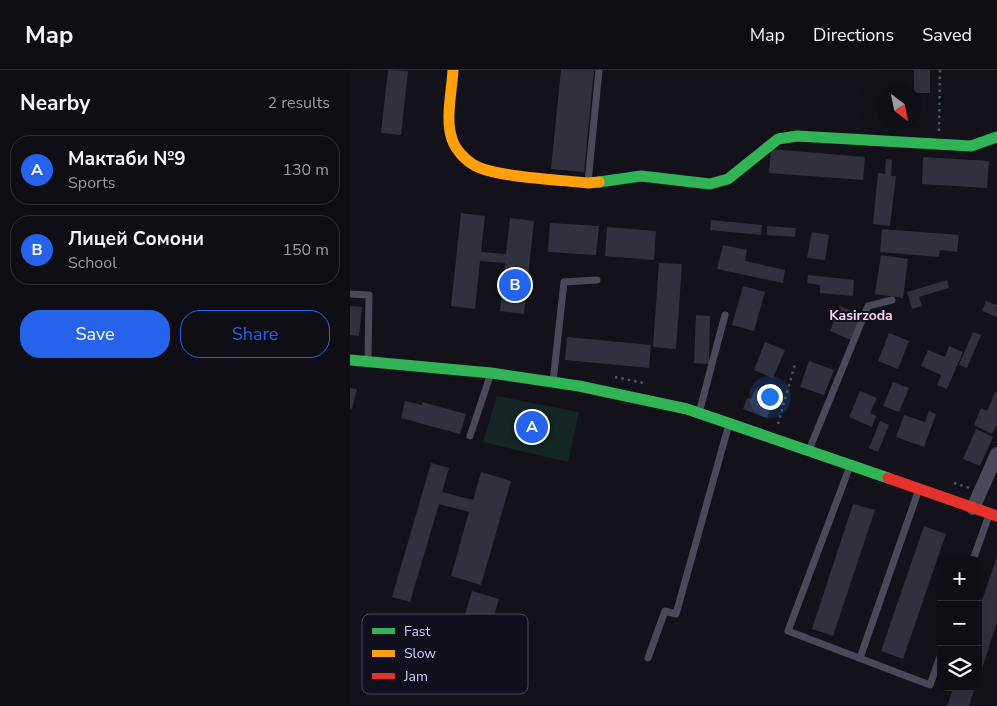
<!DOCTYPE html>
<html lang="en">
<head>
<meta charset="utf-8">
<style>
	:root { --surface:#0e0e14; --page:#17171d; --text:#f1f3f6; --muted:#9b9ca0; --line:#2e2e34; --accent:#2563eb }
	body { margin:0; font-family:"Nunito Sans",sans-serif; background:var(--page); color:var(--text) }
	.controls { position:absolute; right:15px; bottom:15px; display:grid; overflow:hidden; border-radius:10px; box-shadow:0 5px 20px #0002 }
	.controls button { width:45px; height:45px; display:grid; place-items:center; padding:0; border:0; border-bottom:1px solid var(--line); background:var(--surface); color:var(--text); font:25px sans-serif }
	.compass { position:absolute; left:527px; top:15px; width:45px; height:45px; border-radius:50%; background:var(--surface); box-shadow:0 5px 20px #0002; rotate:148deg }
	.you { position:absolute; left:419px; top:326px; width:18px; height:18px; margin:-12px; border:4px solid #fff; border-radius:50%; background:#1a73e8; box-shadow:0 0 0 8px #1a73e833 }
	.badge { display:grid; place-items:center; width:32px; height:32px; border-radius:50%; background:var(--accent); color:#fff; font-size:16px; font-weight:700 }
	.pin { position:absolute; translate:-50% -50%; border:2px solid #fff; box-shadow:0 1px 5px #0006 }
	.list { margin:0; padding:0; list-style:none }
	h2 { display:flex; justify-content:space-between; align-items:center; height:65px; margin:0; padding:0 20px; font-size:21px }
	h2 small { font-size:16px; font-weight:400; color:var(--muted) }
	.list li { display:grid; grid-template-columns:32px 1fr auto; gap:15px; align-items:center; box-sizing:border-box; height:70px; margin:0 10px 10px; padding:0 10px; border:1px solid var(--line); border-radius:20px }
	.list b { display:block; font-size:19px; white-space:nowrap }
	.list p { margin:0; font-size:16px; white-space:nowrap; color:var(--muted) }
	.list em { font-size:16px; font-style:normal; color:var(--muted) }
	.actions { display:flex; gap:10px; padding:15px 20px }
	.actions a { flex:1; padding:11px 0; border:1px solid var(--accent); border-radius:20px; text-align:center; font-size:18px; color:var(--accent) }
	.actions .main { background:var(--accent); color:#fff }
	.icon { flex:none; width:28px; height:28px; fill:none; stroke:currentColor; stroke-width:2; stroke-linecap:round; stroke-linejoin:round }
	.map { position:relative; flex:none; width:647px; height:636px; overflow:hidden }
	header { display:flex; align-items:center; gap:30px; box-sizing:border-box; height:70px; padding:0 25px; background:var(--surface); border-bottom:1px solid var(--line) }
	header strong { font-size:24px }
	nav { display:flex; gap:28px; margin-inline-start:auto; font-size:18px }
	main { display:flex }
	aside { flex:1; background:var(--surface) }
	.map>svg:first-child { display:block }
</style>
</head>
<body>
<header>
<strong>Map</strong>
<nav><a>Map</a><a>Directions</a><a>Saved</a></nav>
</header>
<main>
<aside>
<h2>Nearby<small>2 results</small></h2>
<ul class="list">
<li><span class="badge">A</span><div><b>Мактаби №9</b><p>Sports</p></div><em>130 m</em></li>
<li><span class="badge">B</span><div><b>Лицей Сомони</b><p>School</p></div><em>150 m</em></li>
</ul>
<div class="actions"><a class="main">Save</a><a>Share</a></div>
</aside>
<div class="map">
<svg width="647" height="636" viewBox="0 0 647 636">
	<rect width="100%" height="100%" fill="#13121a"/>
	<!-- grass -->
	<path fill="#132524" d="M147 326 229 342 218 392 133 372Z"/>
	<!-- building -->
	<g fill="#31303d">
		<path d="M38 0 58 1 51 65 31 63Z"/>
		<path d="M211 0H244L234 102 201 99Z"/>
		<rect x="564" y="0" width="16" height="23"/>
		<path d="M421 79 515 87 513 110 419 103Z"/>
		<path d="M573 87 639 91 637 118 572 114Z"/>
		<path d="M536 89 542 90 541 106H546L540 156 523 154 528 103 535 104Z"/>
		<path d="M111 143 135 146 131 182 156 184 160 148 184 151 174 244 150 241 155 193 130 191 125 239 101 236Z"/>
		<path d="M361 150 412 155 411 165 360 160Z"/>
		<path d="M200 153 249 156 246 185 198 182Z"/>
		<path d="M417 156 446 158 445 167 417 165Z"/>
		<path d="M257 157 306 161 304 190 255 186Z"/>
		<path d="M532 159 609 165 607 182 590 180 589 187 530 182Z"/>
		<path d="M462 162 479 165 475 190 457 188Z"/>
		<path d="M373 175 397 180 395 191 435 200 433 213 367 199Z"/>
		<path d="M531 185 558 189 553 228 525 224Z"/>
		<path d="M309 193 332 194 326 279 303 277Z"/>
		<path d="M458 205 504 210 503 226 470 223V215L457 213Z"/>
		<path d="M597 210 599 218 569 227 572 236 562 239 557 222Z"/>
		<path d="M393 216 415 222 404 261 382 255Z"/>
		<path d="M636 231 647 235V247L632 241Z"/>
		<path d="M0 236 12 237 9 266 0 265Z"/>
		<path d="M490 236 512 245 501 270 480 261Z"/>
		<path d="M346 245 360 246 359 294 344 293Z"/>
		<path d="M623 262 631 265 617 298 609 295Z"/>
		<path d="M539 263 559 271 548 299 528 291Z"/>
		<path d="M217 267 301 275 299 298 215 290Z"/>
		<path d="M415 272 435 280 423 308 404 300Z"/>
		<path d="M599 276 613 282 597 319 587 315 591 305 571 296 578 280 595 287Z"/>
		<path d="M459 291 484 300 474 325 450 317Z"/>
		<path d="M543 312 559 318 549 342 533 336Z"/>
		<path d="M0 318 7 319 2 339 0 338Z"/>
		<path d="M405 319 413 321 408 333 421 337 417 348 393 339 397 328 401 329Z"/>
		<path d="M510 321 527 328 520 343 526 346 522 357 499 347Z"/>
		<path d="M646 321 647 322V354L642 364 624 355 631 338 637 341Z"/>
		<path d="M55 331 72 335V332L116 344 110 364 51 348Z"/>
		<path d="M579 341 586 344 574 377 546 367 554 345 575 352Z"/>
		<path d="M530 351 539 355 528 382 519 378Z"/>
		<path d="M626 359 643 367 630 396 613 389Z"/>
		<path d="M81 393 99 398 92 422 123 430 131 402 161 411 131 515 101 506 119 442 89 434 60 532 42 527Z"/>
		<path d="M503 434 525 440 483 566 462 559Z"/>
		<path d="M574 456 596 464 553 589 531 581Z"/>
		<path d="M647 487V552L629 608 628 542Z"/>
		<path d="M122 521 149 529 135 576 108 568Z"/>
		<path d="M604 617H625L619 636H597Z"/>
	</g>
	<g fill="none" stroke-linecap="round" stroke-linejoin="round">
		<!-- path -->
		<g stroke="#4b5860" stroke-width="2.5" stroke-dasharray="2.5 4" stroke-linecap="butt">
			<path d="M589 61 590 0"/>
			<path d="M265 307 294 313"/>
			<path d="M428 354 445 294"/>
			<path d="M604 413 620 418"/>
		</g>
		<!-- lane -->
		<g stroke="#49495a" stroke-width="7">
			<path d="M238 112 249 0"/>
			<path d="M0 224 19 225 18 291"/>
			<path d="M203 312 214 212 247 210"/>
			<path d="M349 343 375 245"/>
			<path d="M120 366 141 303"/>
			<path d="M459 380 518 236 542 230"/>
			<path d="M500 396 438 561 580 615 591 584"/>
			<path d="M623 490 639 445"/>
			<path d="M298 588 315 541 326 544 379 354"/>
			<path d="M510 588 569 419"/>
		</g>
		<!-- street -->
		<path stroke="#49495a" stroke-width="14" d="M623 438 647 384"/>
		<!-- fast -->
		<g stroke="#30b455" stroke-width="11">
			<path d="M249 112 291 106 360 114 378 109 428 69 447 66 621 76 647 67"/>
			<path d="M0 290 141 303 229 316 337 339 538 408"/>
		</g>
		<!-- slow -->
		<path stroke="#ff9f0a" stroke-width="11" d="M103 0C102 20 95 50 102 69 105 79 115 90 124 95 143 107 213 110 238 113L249 112"/>
		<!-- jam -->
		<path stroke="#e5322d" stroke-width="11" d="M538 408 647 446"/>
	</g>
	<g text-anchor="middle" stroke-width="4" stroke-linejoin="round" paint-order="stroke">
		<!-- neighbourhood labels -->
		<g font-size="14" font-weight="bold" fill="#f9d4f0" stroke="#100f1e">
			<text x="511" y="250">Kasirzoda</text>
		</g>
	</g>
	<!-- legend -->
	<rect x="12" y="544" width="166" height="80" rx="8" fill="#100f1e" stroke="#4a4a60" stroke-width="1"/>
	<rect x="22" y="558" width="23" height="6" fill="#30b455"/>
	<rect x="22" y="580" width="23" height="7" fill="#ff9f0a"/>
	<rect x="22" y="603" width="23" height="6" fill="#e5322d"/>
	<g font-size="14" fill="#d3d3f9">
		<text x="54" y="566">Fast</text>
		<text x="54" y="588">Slow</text>
		<text x="54" y="611">Jam</text>
	</g>
</svg>
<div class="controls">
<button>+</button>
<button>−</button>
<button><svg class="icon" aria-label="layers" viewBox="0 0 24 24"><path d="M12 4l9 5-9 5-9-5zM3 14l9 5 9-5"/></svg></button>
</div>
<svg class="compass" viewBox="-18 -18 36 36"><path d="M0-13l5 13h-10z" fill="#e53935"/><path d="M0 13l5-13h-10z" fill="#9b9ca0"/></svg>
<div class="you"></div>
<div class="pin badge" style="left:182px;top:357px">A</div>
<div class="pin badge" style="left:165px;top:215px">B</div>
</div>
</main>
</body>
</html>
